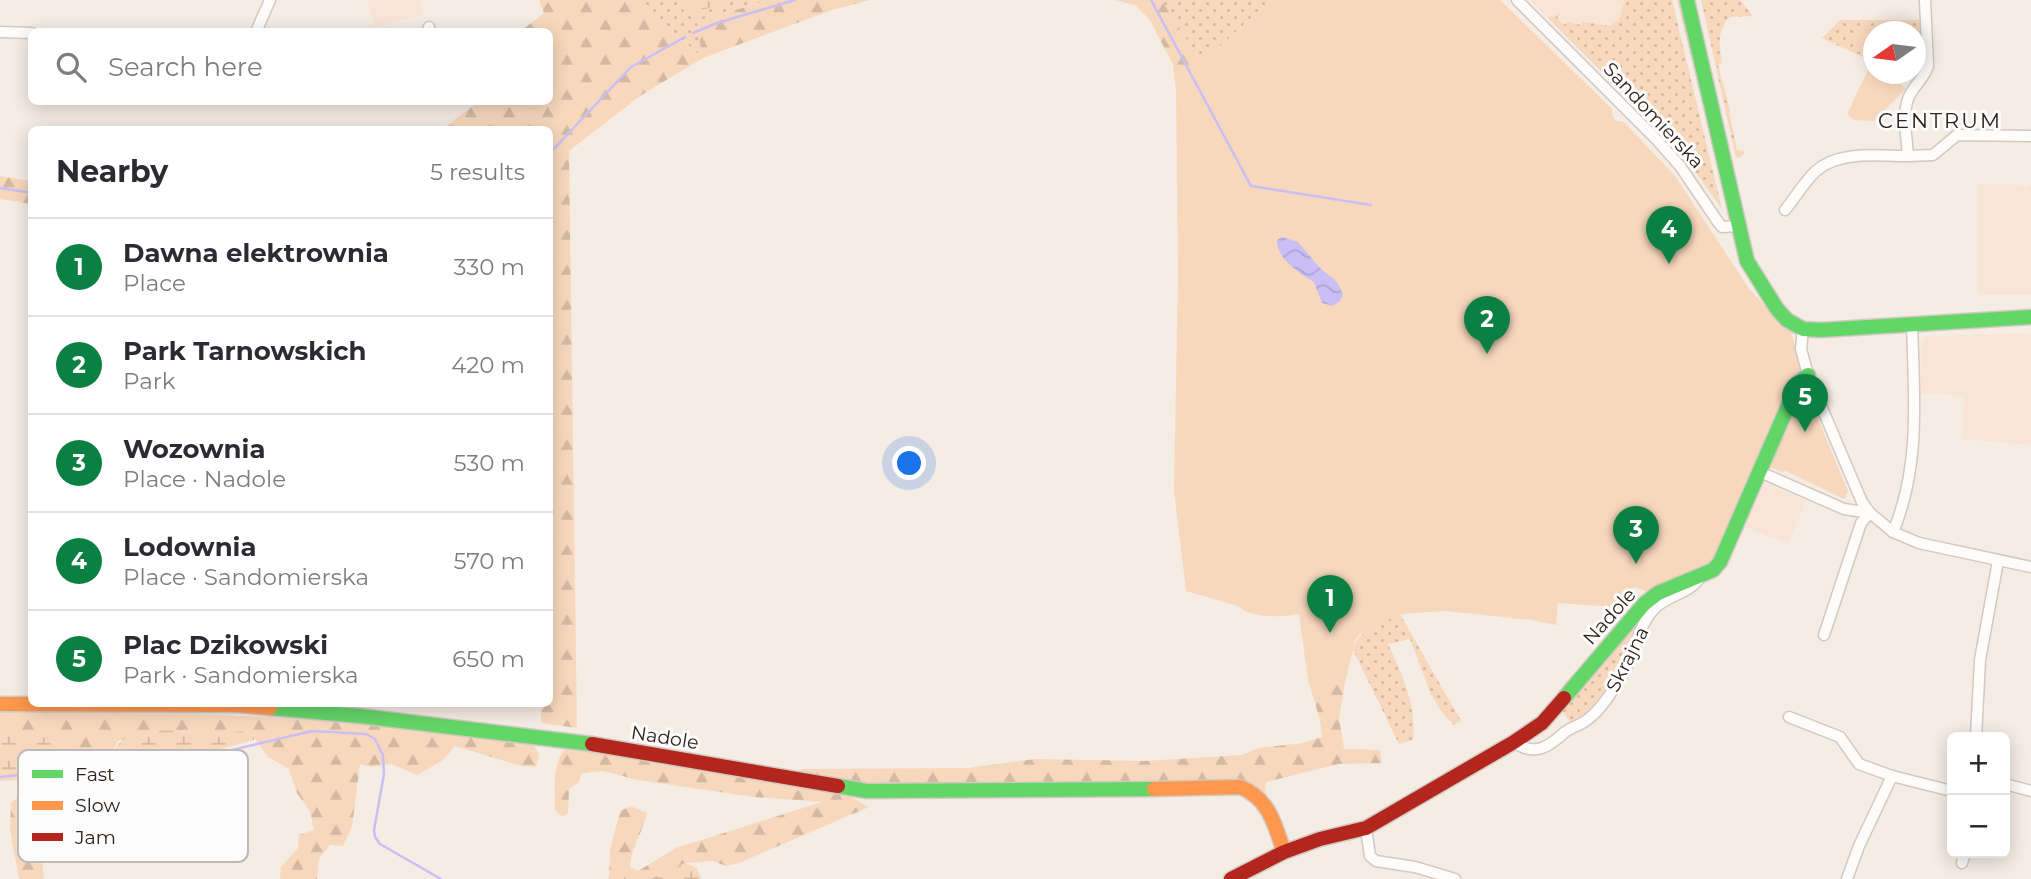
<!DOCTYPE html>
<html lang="en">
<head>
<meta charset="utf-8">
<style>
	:root { --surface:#fff; --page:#f7f7f7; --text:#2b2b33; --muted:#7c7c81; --line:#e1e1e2; --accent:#0b8043 }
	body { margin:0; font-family:Montserrat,sans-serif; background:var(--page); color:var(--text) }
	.controls { position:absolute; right:21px; bottom:21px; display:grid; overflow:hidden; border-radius:10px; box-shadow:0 4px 18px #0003 }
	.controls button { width:63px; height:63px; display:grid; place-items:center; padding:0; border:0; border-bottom:2px solid var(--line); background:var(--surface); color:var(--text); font:35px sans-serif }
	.compass { position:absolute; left:1863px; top:21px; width:63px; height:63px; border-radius:50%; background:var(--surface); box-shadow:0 4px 18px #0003; rotate:256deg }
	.you { position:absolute; left:910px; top:464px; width:24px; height:24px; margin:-18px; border:5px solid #fff; border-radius:50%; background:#1a73e8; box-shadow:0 0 0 10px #1a73e833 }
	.badge { display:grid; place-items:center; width:46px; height:46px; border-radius:50%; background:var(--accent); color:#fff; font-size:23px; font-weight:700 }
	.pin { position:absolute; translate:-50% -58px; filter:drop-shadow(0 2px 4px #0008) }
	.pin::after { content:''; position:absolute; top:37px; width:24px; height:21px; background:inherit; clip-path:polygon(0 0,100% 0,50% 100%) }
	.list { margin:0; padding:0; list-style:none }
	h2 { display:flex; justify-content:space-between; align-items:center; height:91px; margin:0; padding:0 28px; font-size:30px }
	h2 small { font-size:23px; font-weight:400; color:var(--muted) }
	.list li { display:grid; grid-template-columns:46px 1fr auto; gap:21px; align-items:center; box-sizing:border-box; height:98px; padding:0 28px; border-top:2px solid var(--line) }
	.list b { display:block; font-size:26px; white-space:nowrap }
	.list p { margin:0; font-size:23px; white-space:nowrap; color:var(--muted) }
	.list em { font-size:23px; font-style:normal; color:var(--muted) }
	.icon { flex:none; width:38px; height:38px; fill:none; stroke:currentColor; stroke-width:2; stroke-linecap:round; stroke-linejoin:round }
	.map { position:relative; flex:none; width:2031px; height:879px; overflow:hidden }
	.search { position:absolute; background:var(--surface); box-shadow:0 4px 18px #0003; left:28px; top:28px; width:525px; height:77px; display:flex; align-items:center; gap:18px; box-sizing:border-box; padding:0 24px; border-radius:10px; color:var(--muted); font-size:26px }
	.panel { position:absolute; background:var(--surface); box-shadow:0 4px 18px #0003; left:28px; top:126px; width:525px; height:581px; border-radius:10px }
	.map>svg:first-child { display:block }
</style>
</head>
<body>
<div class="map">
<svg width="2031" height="879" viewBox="0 0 2031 879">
	<defs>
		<pattern id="grass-dots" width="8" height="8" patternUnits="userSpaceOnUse" patternTransform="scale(1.75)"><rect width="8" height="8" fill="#f7d8bd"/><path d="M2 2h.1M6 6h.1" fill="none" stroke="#d4b9a2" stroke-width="1.8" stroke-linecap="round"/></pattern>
		<pattern id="forest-firs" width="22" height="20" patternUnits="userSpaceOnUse" patternTransform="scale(1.75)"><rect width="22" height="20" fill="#f7d8bd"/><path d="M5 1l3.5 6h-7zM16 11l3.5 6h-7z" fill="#d4b9a2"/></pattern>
		<pattern id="wetland-marsh" width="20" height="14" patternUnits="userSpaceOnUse" patternTransform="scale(1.75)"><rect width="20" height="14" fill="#f7d8bd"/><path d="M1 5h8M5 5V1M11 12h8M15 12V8" fill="none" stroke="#d4b9a2"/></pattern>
		<pattern id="water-waves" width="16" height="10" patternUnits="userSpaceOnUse" patternTransform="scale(1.75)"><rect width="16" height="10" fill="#c9bff6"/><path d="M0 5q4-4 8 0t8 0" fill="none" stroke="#ada4d2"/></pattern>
	</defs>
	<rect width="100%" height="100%" fill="#f5ece4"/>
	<!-- built -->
	<g fill="#f8e5d5">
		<path d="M367 0H420L423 14 375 27Z"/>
		<path d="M1530 0H1636L1623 34 1573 44Z"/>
		<path d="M1978 184 2022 185 2025 188 2031 185V295H1978Z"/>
		<path d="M2017 333 2031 334V445L1962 439 1964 396 1921 393V350L1925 337Z"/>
		<path d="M1767 484 1806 501 1788 544 1745 527 1763 487Z"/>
	</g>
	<!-- grass -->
	<g fill="url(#grass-dots)">
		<path d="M635 0H676L678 6 719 5 722 0H770L697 21 703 58Z"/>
		<path d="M1161 0H1271L1202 63Z"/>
		<path d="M1625 0H1672L1722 209 1694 170 1662 133 1548 18 1562 13 1557 17 1563 25 1568 22 1581 25 1583 22 1610 26 1619 20Z"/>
		<path d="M1677 0H1679L1730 211 1728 210Z"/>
		<path d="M1701 0H1740L1753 16 1730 17C1716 31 1720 45 1722 63L1718 65 1730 111 1729 112 1737 150 1745 151 1743 155 1736 158Z"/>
		<path d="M1840 20H1924L1925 63 1916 80 1898 74H1916V32H1874L1873 62 1822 38Z"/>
		<path d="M1648 608 1609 694 1572 724 1562 711Z"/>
		<path d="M1400 614 1461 721 1454 725 1441 711 1431 694 1410 639 1388 644C1402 675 1417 705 1413 740L1399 744 1353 650C1358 628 1382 623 1400 614Z"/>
	</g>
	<!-- forest -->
	<g fill="url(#forest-firs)">
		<path d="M539 0H635L702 57 697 21 770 0H870L832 10 703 58 640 96 569 151 577 728 541 723V704H550V130L442 129 478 102H550V32L521 31 544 13Z"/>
		<path d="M1115 0H1161L1202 63 1176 91 1173 65 1150 20 1135 5Z"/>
		<path d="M0 176 31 181V204L0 199Z"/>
		<path d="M1308 680 1345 683 1339 718 1344 749 1380 750 1382 763 1339 764 1266 782 1265 793 1249 785 884 788 796 772 801 769 967 768 1036 759 1144 761 1242 755 1258 748 1303 743 1322 737 1320 720Z"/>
		<path d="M0 711 222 715 369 722 517 737 533 744 539 754 536 767 521 766 455 746 442 761 417 775 391 764 371 767 360 764 352 827 343 846 330 845 319 859 317 879H280L281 867 298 848 299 835 314 830 310 811 297 793 289 769 268 757 254 737 243 731 206 735 173 730 118 741 109 760 77 763C66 749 47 735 29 733 20 733 9 736 0 737Z"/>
		<path d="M570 745 846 794 869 807 739 863 726 866 713 861 686 863 650 879H607L609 877 610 850 620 811 631 806 647 813C643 832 631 847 630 867L638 871 676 848 822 802 754 797 638 780 603 771 582 773 579 782 569 789 568 812 566 815 561 816 555 810C555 789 551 758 570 745Z"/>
		<path d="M34 791 44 879H19L10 830 11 803 24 792Z"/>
	</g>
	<!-- wetland -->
	<g fill="url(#wetland-marsh)">
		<path d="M676 0H722L719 5 689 14 678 6Z"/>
		<path d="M173 730 206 735 243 731 254 737V740L209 752 204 762 193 775 128 797 90 793 32 779 0 781V737C9 736 20 733 29 733 47 735 65 749 77 763L109 760C126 726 138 733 173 730Z"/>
		<path d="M685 863 697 868 701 879H650Z"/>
	</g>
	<!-- green -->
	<g fill="#f7d8bd">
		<path d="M1271 0H1500L1612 109 1613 117 1616 121 1624 122 1675 176 1750 290 1791 331 1802 374 1715 564 1647 591 1634 587 1615 607 1558 603 1556 625 1532 620 1445 611 1400 614 1360 634 1355 641 1345 683 1308 680 1299 614C1283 617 1250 619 1238 606L1186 591 1174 491 1178 274 1176 91 1202 63Z"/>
		<path d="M1858 29 1873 32V54L1854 51Z"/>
		<path d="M1870 66 1873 67 1874 74C1889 74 1895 79 1906 89L1874 121 1854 120 1847 114Z"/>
		<path d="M1808 395 1848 491 1844 499 1786 471 1782 472 1770 467 1802 396Z"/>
	</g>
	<!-- water -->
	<path fill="url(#water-waves)" d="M1282 237 1298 242 1320 268 1337 282 1343 294 1340 301 1333 306 1322 303 1314 282C1300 274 1276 258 1277 240Z"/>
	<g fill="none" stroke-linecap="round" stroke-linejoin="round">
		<!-- stream -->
		<g stroke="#c9bff6" stroke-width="2.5">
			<path d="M1151 0 1251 186 1371 205"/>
			<path d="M693 33 717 23 795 0"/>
			<path d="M550 153 631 67 685 37"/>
			<path d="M0 188 32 193"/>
			<path d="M0 777 207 756 312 731 366 734 375 739 383 755 384 774 374 830 375 837 380 844 441 879"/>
		</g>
		<!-- street casing -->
		<g stroke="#d1c9c2" stroke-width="13">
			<g id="street">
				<path d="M1517 0 1656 139 1680 166 1718 222 1722 227 1739 226"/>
				<path d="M1925 0 1928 66C1924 79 1912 87 1908 99 1902 116 1907 138 1908 156L1933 155 1957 135 2031 136"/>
				<path d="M0 32 32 33"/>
				<path d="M256 32 270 0"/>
				<path d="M427 32 429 27"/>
				<path d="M1785 210C1795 198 1804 182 1816 171 1839 150 1880 156 1908 156"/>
				<path d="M1803 329 1801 349 1808 375 1862 502 1870 513 1893 532 1919 543 2031 567"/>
				<path d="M1760 472 1844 509 1870 513"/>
				<path d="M1893 532C1921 466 1914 394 1912 324"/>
				<path d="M1824 635 1861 523 1870 513"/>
				<path d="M1789 717 1840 737 1859 764 1892 776 1952 791"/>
				<path d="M1976 737 1980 660 1998 561"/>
				<path d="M1514 742C1534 757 1549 747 1565 732 1572 727 1578 726 1584 722 1599 713 1616 687 1624 672 1635 652 1638 626 1654 609 1668 594 1689 595 1701 576"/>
				<path d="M2005 784 2031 791"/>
				<path d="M1366 828 1370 856 1376 861 1415 867 1455 879"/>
				<path d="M1962 863 1965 853"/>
				<path d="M1847 879 1859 846 1892 776"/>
			</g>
		</g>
		<!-- fast casing -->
		<g stroke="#d1c9c2" stroke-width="17">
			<g id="fast">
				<path d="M1687 0 1747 261 1777 309 1787 320 1803 329 1821 330 2031 317"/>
				<path d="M1564 698 1644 604 1658 593 1713 570 1720 562 1798 383 1808 375"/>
				<path d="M270 708 360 716 592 744"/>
				<path d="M838 786 867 791 1154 789"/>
			</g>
		</g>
		<!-- slow casing -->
		<g stroke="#d1c9c2" stroke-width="17">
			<g id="slow">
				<path d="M0 704 238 705 270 708"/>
				<path d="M1154 789 1240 787C1269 798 1275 825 1284 852"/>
			</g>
		</g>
		<!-- jam casing -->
		<g stroke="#d1c9c2" stroke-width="17">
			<g id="jam">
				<path d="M592 744 838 786"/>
				<path d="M1231 879 1284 852 1320 839 1366 828 1514 742 1542 723 1564 698"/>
			</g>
		</g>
		<!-- street -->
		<use href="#street" stroke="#fefcfb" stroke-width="10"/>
		<!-- fast -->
		<use href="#fast" stroke="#63d668" stroke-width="14"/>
		<!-- slow -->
		<use href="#slow" stroke="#ff974d" stroke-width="14"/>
		<!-- jam -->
		<use href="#jam" stroke="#b3261e" stroke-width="14"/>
	</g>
	<g text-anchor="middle" stroke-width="6" stroke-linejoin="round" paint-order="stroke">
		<!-- street labels -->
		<g font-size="19" fill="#2b231d" stroke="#fcfcfc">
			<text transform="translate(1654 115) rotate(47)" y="7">Sandomierska</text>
			<text transform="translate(1609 616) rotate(-48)" y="7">Nadole</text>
			<text transform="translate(1627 659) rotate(-63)" y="7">Skrajna</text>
			<text transform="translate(665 737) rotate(9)" y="7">Nadole</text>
		</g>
		<!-- neighbourhood labels -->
		<g font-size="21" letter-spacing="2" fill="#2b231d" stroke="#fcfcfc">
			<text x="1940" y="128">CENTRUM</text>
		</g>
	</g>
	<!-- legend -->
	<rect x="18" y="750" width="230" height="112" rx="10" fill="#fcfcfc" stroke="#bdbbb9" stroke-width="2"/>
	<rect x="32" y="770" width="31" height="8" fill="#63d668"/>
	<rect x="32" y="801" width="31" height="9" fill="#ff974d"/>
	<rect x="32" y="833" width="31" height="8" fill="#b3261e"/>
	<g font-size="19" fill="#2b231d">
		<text x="75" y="781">Fast</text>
		<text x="75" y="812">Slow</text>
		<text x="75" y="844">Jam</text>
	</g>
</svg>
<div class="controls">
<button>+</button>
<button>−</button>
</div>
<svg class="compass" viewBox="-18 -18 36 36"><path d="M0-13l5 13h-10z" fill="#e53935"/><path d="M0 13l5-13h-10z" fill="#7c7c81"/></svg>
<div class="you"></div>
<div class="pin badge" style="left:1330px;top:633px">1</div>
<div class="pin badge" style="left:1487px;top:354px">2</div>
<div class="pin badge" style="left:1636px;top:564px">3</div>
<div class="pin badge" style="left:1669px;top:264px">4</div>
<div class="pin badge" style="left:1805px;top:432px">5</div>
<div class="search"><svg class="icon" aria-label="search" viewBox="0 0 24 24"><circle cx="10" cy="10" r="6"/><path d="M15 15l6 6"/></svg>Search here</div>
<section class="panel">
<h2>Nearby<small>5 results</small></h2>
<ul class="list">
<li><span class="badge">1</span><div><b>Dawna elektrownia</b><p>Place</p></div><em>330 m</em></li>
<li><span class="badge">2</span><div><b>Park Tarnowskich</b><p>Park</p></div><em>420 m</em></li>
<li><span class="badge">3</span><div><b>Wozownia</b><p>Place · Nadole</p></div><em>530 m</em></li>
<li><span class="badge">4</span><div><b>Lodownia</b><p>Place · Sandomierska</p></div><em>570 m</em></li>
<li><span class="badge">5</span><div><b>Plac Dzikowski</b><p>Park · Sandomierska</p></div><em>650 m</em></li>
</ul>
</section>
</div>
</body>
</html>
